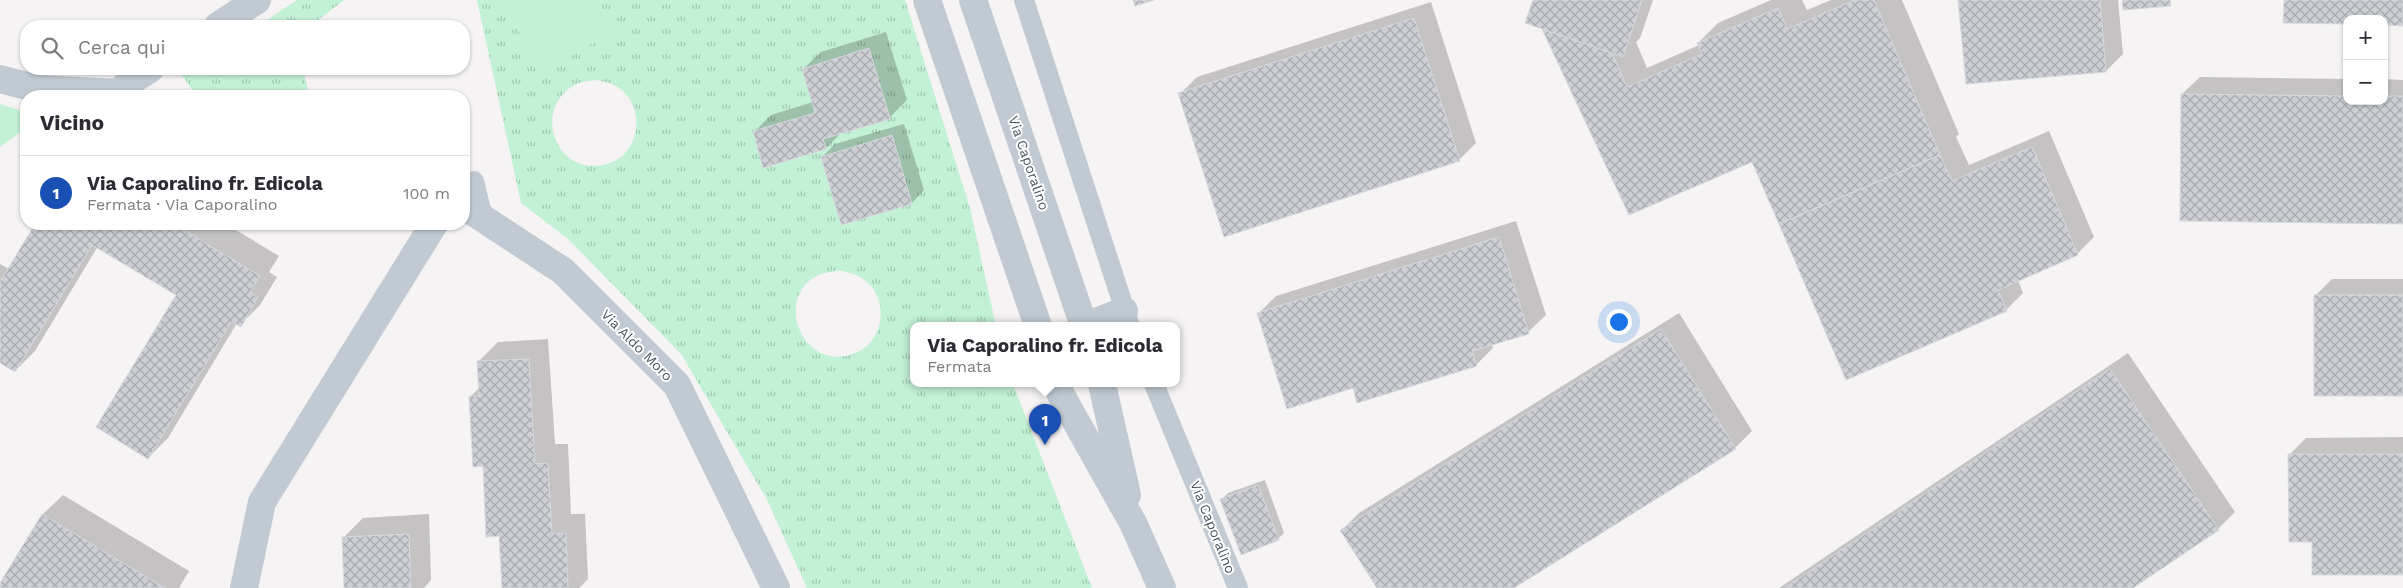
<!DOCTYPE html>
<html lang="it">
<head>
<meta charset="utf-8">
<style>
	:root { --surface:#fff; --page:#f2f2f3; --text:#2b2b33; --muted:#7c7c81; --line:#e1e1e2; --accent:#1a73e8 }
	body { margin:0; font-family:"Work Sans",sans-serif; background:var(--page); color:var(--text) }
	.controls { position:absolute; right:15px; top:15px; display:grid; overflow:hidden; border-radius:10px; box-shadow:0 1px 4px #0004 }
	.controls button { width:45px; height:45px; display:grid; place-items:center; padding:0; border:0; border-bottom:1px solid var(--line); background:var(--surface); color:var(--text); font:25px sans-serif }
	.you { position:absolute; left:1618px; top:321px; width:18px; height:18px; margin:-12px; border:4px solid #fff; border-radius:50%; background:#1a73e8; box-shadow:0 0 0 8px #1a73e833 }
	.badge { display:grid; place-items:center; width:32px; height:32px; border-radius:50%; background:var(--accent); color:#fff; font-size:16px; font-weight:700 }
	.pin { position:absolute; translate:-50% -41px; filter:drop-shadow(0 1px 2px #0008) }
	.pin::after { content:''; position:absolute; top:26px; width:18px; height:15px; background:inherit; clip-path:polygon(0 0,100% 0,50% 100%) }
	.popup { position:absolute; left:910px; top:322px; width:270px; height:65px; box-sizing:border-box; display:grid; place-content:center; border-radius:10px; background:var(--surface); filter:drop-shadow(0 1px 4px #0005); font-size:16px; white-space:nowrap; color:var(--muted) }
	.popup b { font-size:19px; color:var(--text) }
	.popup::after { content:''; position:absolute; left:50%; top:100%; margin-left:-10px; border:10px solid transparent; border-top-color:var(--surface) }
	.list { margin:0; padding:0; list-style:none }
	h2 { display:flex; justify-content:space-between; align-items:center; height:65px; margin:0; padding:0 20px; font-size:21px }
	h2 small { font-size:16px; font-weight:400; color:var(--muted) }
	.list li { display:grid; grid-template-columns:32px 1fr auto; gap:15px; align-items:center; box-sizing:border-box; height:75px; padding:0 20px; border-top:1px solid var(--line) }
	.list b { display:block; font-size:19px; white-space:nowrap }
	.list p { margin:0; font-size:16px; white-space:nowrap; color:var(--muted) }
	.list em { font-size:16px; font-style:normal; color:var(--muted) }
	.icon { flex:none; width:28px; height:28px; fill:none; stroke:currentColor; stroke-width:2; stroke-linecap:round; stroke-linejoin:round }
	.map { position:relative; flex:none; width:2403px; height:588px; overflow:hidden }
	.search { position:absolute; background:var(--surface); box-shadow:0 1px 4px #0004; left:20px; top:20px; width:450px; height:55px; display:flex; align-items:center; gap:12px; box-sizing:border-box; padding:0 18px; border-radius:20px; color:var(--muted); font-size:19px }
	.panel { position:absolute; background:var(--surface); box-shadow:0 1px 4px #0004; left:20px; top:90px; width:450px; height:140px; border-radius:20px }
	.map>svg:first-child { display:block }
</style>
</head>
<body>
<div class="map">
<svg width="2403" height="588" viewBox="0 0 2403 588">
	<defs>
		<pattern id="park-tufts" width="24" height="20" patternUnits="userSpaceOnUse" patternTransform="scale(1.25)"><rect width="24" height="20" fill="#c3f1d5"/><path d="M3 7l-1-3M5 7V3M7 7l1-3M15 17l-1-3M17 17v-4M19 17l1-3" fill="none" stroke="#a0c6b0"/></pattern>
		<pattern id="building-cross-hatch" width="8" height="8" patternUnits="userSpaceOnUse" patternTransform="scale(1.25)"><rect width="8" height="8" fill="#cdcfd5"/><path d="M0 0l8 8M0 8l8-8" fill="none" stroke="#a8abb0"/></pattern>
	</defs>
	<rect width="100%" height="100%" fill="#f5f3f3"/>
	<!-- green -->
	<g fill="#c3f1d5">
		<path d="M505 0H598L614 34 536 69Z"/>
		<path d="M0 104 26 112V128L0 147Z"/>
	</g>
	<!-- park -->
	<g fill="url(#park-tufts)" fill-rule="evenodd">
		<path d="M297 0H344L310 26H258Z"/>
		<path d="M477 0H505L536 69 614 34 598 0H905L970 208 996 326H914V384H1013L1092 588H807L766 498 681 354 567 238 521 203ZM595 80C601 81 608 82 614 85 635 95 642 123 632 143 626 155 616 162 603 165 553 175 532 105 577 84 582 81 590 81 595 80ZM840 270C845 272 853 273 858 276 880 287 886 313 876 334 870 346 859 353 846 356 797 365 775 292 821 274 826 272 834 272 840 270Z"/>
		<path d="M187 69H303L309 96H197L180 73Z"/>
	</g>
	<!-- shadow -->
	<g fill="#0003">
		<path d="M1534 0H1653L1640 38 1636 42 1647 68 1699 45 1698 43 1718 23 1771 0H1802L1807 10 1831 0H1902L1959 134 1956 137 1969 165 2049 131 2094 237 2077 254 2018 280 2023 293 2006 310 1752 161 1629 213 1544 29Z"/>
		<path d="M1959 0H2118L2123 54 2106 71Z"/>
		<path d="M1431 2 1476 143 1459 160 1180 94 1197 77Z"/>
		<path d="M886 32 907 100 889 118 842 132 826 148 754 132 771 115 813 102 803 69 821 52Z"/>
		<path d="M2200 77 2347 79V101H2384V79L2403 80V222L2182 94Z"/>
		<path d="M904 124 924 190 912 203 842 223 822 157 835 144Z"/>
		<path d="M1516 221 1546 315 1528 332 1492 344 1493 348 1476 365 1353 387 1259 313 1276 296Z"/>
		<path d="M36 224H226L279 256 269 272 277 277 260 305 240 325 237 323 168 438 148 458 178 295 98 246 35 351 15 371 0 362V264L9 269Z"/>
		<path d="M2332 279H2403V395L2315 296Z"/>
		<path d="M1679 313 1752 431 1735 448 1511 588H1378L1342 530 1359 513Z"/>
		<path d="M548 339 555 444H568L571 514H585L588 579 579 588H503L501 535 470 397 480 387 478 362 498 342Z"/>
		<path d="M2128 353 2235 512 2218 529 2131 588H1779Z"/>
		<path d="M2403 437V573L2313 541 2289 455 2306 438Z"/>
		<path d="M1265 480 1284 533 1278 539 1221 500 1228 493Z"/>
		<path d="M63 495 189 571 179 588H0L43 514Z"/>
		<path d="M429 514 431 580 424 588H346L343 538 363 518Z"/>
	</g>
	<!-- building -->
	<g fill="url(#building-cross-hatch)" stroke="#d7d9de">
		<path d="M1133 0H1154L1135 6Z"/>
		<path d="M1533 0H1642L1623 57 1525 23Z"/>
		<path d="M1855 0H1874L1940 155 1779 224 1752 162 1629 215 1542 29 1612 53 1627 87 1702 54 1697 43 1778 8 1787 29Z"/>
		<path d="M1958 0H2100L2106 72 1966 84Z"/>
		<path d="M2122 0H2170L2171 6 2123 10Z"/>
		<path d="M2284 0H2403V26L2384 25V19H2347V24L2283 23Z"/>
		<path d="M1414 18 1460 161 1224 237 1178 93Z"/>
		<path d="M869 48 890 119 823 139 826 149 763 168 753 131 815 113 802 69Z"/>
		<path d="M2181 94 2347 96V101H2384V96H2403V224L2180 221Z"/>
		<path d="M892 135 912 204 841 225 821 157Z"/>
		<path d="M2032 147 2078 255 1998 290 2007 311 1846 380 1779 224 1940 155 1952 181Z"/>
		<path d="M35 224H174L260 276 250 292 258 297 241 327 231 322 148 459 96 427 176 295 92 245 15 372 0 363V282Z"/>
		<path d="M1499 237 1529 334 1472 351 1477 366 1357 403 1353 388 1287 409 1257 313Z"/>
		<rect x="2314" y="295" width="89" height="101"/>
		<path d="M1661 329 1736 449 1514 588H1377L1340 530Z"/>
		<path d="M529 359 535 464 548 463 552 534 566 533 568 588H502L499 536 486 537 483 466 473 467 469 396H479L477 361Z"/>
		<path d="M2110 369 2219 530 2133 588H1785Z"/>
		<path d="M2288 454H2403V575H2312V542H2289Z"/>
		<path d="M1258 485 1279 540 1241 555 1220 499Z"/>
		<path d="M42 514 165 588H0V583Z"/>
		<path d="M409 534 411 588H344L342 537Z"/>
	</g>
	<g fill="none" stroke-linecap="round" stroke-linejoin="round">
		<!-- service -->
		<g stroke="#c1cad2" stroke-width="20">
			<path d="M1024 0 1130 326"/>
			<path d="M474 181 483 218"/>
			<path d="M1154 384 1238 588"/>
		</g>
		<!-- minor -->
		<g stroke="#c1cad2" stroke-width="28">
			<path d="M218 26 257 0"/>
			<path d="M0 79 38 89 119 93 128 83 150 69"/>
			<path d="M464 206 563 271 677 385 776 588"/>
			<path d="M1085 326 1124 311"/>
			<path d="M244 588 262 502 434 224"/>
		</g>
		<!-- tertiary -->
		<g stroke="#c1cad2" stroke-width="28">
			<path d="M927 0 1038 326"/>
			<path d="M973 0 1084 326"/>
			<path d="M1057 384 1061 395 1133 523 1162 588"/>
			<path d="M1102 384 1127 495"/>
		</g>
	</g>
	<g text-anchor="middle" stroke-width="4" stroke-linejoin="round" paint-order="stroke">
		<!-- street labels -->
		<g font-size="14" fill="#4a5661" stroke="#fff">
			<text transform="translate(1029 163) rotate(71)" y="5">Via Caporalino</text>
			<text transform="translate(637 345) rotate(45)" y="5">Via Aldo Moro</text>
			<text transform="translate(1213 527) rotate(68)" y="5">Via Caporalino</text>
		</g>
	</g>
</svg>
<div class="controls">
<button>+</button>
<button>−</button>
</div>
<div class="you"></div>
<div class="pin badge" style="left:1045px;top:445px;background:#1a4fb4">1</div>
<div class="popup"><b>Via Caporalino fr. Edicola</b>Fermata</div>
<div class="search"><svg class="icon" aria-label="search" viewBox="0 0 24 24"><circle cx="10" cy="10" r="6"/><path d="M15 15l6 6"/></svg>Cerca qui</div>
<section class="panel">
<h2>Vicino<small></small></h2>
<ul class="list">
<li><span class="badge" style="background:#1a4fb4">1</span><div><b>Via Caporalino fr. Edicola</b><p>Fermata · Via Caporalino</p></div><em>100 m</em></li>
</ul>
</section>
</div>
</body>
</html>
